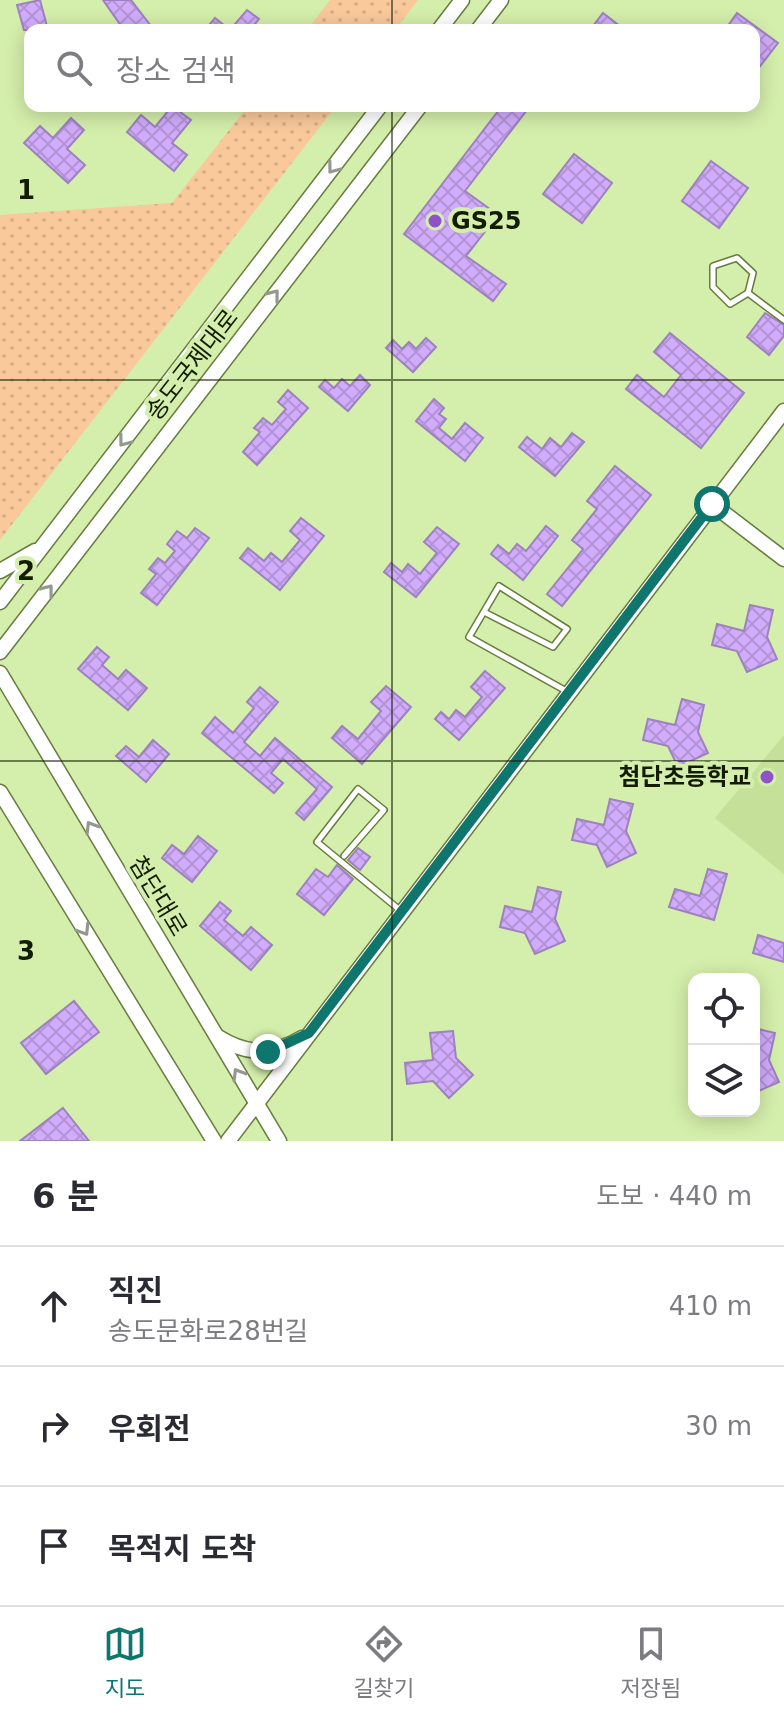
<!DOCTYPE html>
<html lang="ko">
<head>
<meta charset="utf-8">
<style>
	:root { --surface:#fff; --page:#f2f2f3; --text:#2b2b33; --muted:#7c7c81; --line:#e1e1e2; --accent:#0f766e }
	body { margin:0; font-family:"DejaVu Sans","Noto Sans KR",sans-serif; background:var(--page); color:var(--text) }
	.controls { position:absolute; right:24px; bottom:24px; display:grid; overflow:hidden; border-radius:16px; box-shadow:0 4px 20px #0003 }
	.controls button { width:72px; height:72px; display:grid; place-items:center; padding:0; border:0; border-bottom:2px solid var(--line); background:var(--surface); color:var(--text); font:40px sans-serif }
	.stop { position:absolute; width:24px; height:24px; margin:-18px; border:6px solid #0f766e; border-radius:50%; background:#fff }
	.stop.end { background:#0f766e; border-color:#fff; box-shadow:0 2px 8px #0008 }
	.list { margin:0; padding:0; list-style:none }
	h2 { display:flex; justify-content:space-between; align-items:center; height:104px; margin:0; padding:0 32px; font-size:34px }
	h2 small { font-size:26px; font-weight:400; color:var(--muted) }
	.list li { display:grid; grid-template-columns:52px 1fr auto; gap:24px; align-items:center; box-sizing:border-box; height:120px; padding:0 32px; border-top:2px solid var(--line) }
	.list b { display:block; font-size:30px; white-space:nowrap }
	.list p { margin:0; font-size:26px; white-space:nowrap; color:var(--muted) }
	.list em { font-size:26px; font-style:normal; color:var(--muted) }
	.icon { flex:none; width:44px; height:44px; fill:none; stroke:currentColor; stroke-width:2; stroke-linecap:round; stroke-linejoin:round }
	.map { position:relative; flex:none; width:784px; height:1141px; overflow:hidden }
	.search { position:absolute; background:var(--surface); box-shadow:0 4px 20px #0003; left:24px; right:24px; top:24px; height:88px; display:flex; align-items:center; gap:20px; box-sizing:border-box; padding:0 28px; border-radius:16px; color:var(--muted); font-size:30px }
	.sheet { height:464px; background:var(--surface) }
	nav { display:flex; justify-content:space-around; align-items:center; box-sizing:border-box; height:112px; border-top:2px solid var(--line); background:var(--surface); font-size:22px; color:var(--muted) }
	nav a { display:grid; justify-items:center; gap:4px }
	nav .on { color:var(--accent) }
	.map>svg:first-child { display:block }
</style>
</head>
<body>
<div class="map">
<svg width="784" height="1141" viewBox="0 0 784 1141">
	<defs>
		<pattern id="green-dots" width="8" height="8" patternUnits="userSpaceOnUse" patternTransform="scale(2)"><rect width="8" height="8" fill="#f9c99b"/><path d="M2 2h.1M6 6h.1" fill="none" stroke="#d5ac84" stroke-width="1.8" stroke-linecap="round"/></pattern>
		<pattern id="building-cross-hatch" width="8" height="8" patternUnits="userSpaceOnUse" patternTransform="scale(2)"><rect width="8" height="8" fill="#d1acfc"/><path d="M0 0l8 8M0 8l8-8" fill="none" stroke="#b393d6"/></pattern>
	</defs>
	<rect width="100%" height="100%" fill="#d4eeab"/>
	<!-- built -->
	<path fill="#c5e098" d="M784 735V874L715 818Z"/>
	<!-- green -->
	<g fill="url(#green-dots)">
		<path d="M330 0H418L395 30H307Z"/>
		<path d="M248 106H336L0 540V215L172 203Z"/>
	</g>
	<!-- building -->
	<g fill="url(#building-cross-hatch)" stroke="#9d82bd" stroke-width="2">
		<path d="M40 0 48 30H24L17 5Z"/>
		<path d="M103 0H131L154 30H124Z"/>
		<path d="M247 10 259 19 250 30H205L215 18 230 30Z"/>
		<path d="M603 13 625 30H590Z"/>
		<path d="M737 13 778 43 754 74V30H725Z"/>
		<path d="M172 106 191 120 172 143 187 155 174 171 127 132 141 115 155 127Z"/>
		<path d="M502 106H530L465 191 498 215 466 256 506 284 493 301 404 234Z"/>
		<path d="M71 118 84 130 67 149 85 165 68 183 24 143 40 126 53 138Z"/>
		<path d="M574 154 612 183 582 223 543 194Z"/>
		<path d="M711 161 748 188 719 228 682 201Z"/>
		<path d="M765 313 784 325V336L769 355 747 337Z"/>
		<path d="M670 333 744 393 701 448 626 389 637 375 664 397 681 375 654 352Z"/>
		<path d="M426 338 436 347 413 372 386 348 393 340 402 349 409 342 416 349Z"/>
		<path d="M360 375 370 385 348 411 319 387 325 380 334 388 342 379 350 386Z"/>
		<path d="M288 390 308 408 257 465 243 452 260 432 254 428 263 418 272 425 286 409 278 402Z"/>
		<path d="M434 399 444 408 439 414 446 419 439 428 452 439 465 423 483 438 465 461 416 421Z"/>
		<path d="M572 433 584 442 555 476 519 447 527 437 542 449 550 438 561 447Z"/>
		<path d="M615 466 651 495 562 606 547 594 583 549 572 540 597 509 587 501Z"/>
		<path d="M301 518 324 536 280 590 240 558 248 548 264 561 271 553 282 562 300 540 290 531Z"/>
		<path d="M546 526 558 536 523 580 491 554 498 545 509 554 517 544 526 551Z"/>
		<path d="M437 527 459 544 416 597 384 572 391 563 402 572 408 564 420 574 437 553 424 542Z"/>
		<path d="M195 528 209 538 157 605 141 593 156 574 149 569 158 558 165 563 175 551 167 544 177 531 187 538Z"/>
		<path d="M750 605 773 610 767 637 777 659 747 672 737 651 712 645 717 624 744 631Z"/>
		<path d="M97 647 109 657 102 665 118 679 126 670 147 688 128 710 78 669Z"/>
		<path d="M485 671 505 688 459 740 435 719 441 712 449 719 456 710 465 717 482 697 471 687Z"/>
		<path d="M386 686 411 707 362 764 332 738 342 726 358 739 381 711 371 702Z"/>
		<path d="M260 687 278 702 244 742 260 756 275 738 332 787 304 820 296 813 317 789 283 759 271 773 283 783 274 793 202 733 215 717 233 733 254 708 247 702Z"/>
		<path d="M682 699 704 705 698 732 708 753 678 767 668 746 643 740 648 719 675 725Z"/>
		<path d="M153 740 169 754 146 782 116 756 126 746 139 757Z"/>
		<path d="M610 799 633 804 626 831 636 853 607 867 597 845 572 840 577 819 604 825Z"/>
		<path d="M198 836 217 851 192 882 162 858 172 845 184 854Z"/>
		<path d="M358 848 370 857 360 870 348 860Z"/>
		<path d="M337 865 353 879 324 915 297 894 316 869 328 877Z"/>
		<path d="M708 869 727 874 714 920 669 907 675 889 700 896Z"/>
		<path d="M538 887 561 892 555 919 565 941 535 954 525 933 500 927 505 906 532 912Z"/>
		<path d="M220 902 231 911 224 920 243 936 251 927 272 945 251 970 200 926Z"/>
		<path d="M758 935 784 943V962L753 953Z"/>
		<path d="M74 1001 99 1032 46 1074 21 1043Z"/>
		<path d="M754 1028 775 1033 769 1060 779 1082 754 1093Z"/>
		<path d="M453 1031 456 1058 473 1075 449 1098 433 1081 407 1084 405 1063 433 1060 430 1033Z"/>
		<path d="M63 1108 89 1141H20Z"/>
	</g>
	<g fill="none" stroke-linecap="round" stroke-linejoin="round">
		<!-- lane casing -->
		<g stroke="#677c3f" stroke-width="8">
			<g id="lane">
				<path d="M737 258 753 273 748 293 730 304 713 287V266Z"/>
				<path d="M748 293 784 320"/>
				<path d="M484 612 553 647 567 629 499 586 469 637 568 692"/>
				<path d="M344 856 384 810 358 789 317 842 401 911"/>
			</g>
		</g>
		<!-- secondary casing -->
		<g stroke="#677c3f" stroke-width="17">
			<g id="secondary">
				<path d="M439 30 462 0"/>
				<path d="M478 30 501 0"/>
				<path d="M712 504 784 559"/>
				<path d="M0 571 35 551"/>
				<path d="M0 602 380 106"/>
				<path d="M0 652 420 106"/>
				<path d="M0 673 279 1141"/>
				<path d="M0 792 214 1141"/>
				<path d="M218 1037C247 1055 272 1056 302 1038"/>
				<path d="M228 1141 784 411"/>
			</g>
		</g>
		<!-- lane -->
		<use href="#lane" stroke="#fff" stroke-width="5"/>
		<!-- secondary -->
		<use href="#secondary" stroke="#fff" stroke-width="14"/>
	</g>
	<!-- one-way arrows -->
	<defs><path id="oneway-chevron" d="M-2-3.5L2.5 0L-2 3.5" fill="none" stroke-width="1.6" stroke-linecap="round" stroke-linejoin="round" transform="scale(2)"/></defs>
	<g stroke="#95988e">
		<use href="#oneway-chevron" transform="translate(333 168) rotate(127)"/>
		<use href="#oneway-chevron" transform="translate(274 295) rotate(-52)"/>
		<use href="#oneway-chevron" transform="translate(124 441) rotate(127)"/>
		<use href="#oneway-chevron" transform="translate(48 590) rotate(-52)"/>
		<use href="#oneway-chevron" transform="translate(91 827) rotate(-121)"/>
		<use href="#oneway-chevron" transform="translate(84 930) rotate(58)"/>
		<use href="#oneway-chevron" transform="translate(238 1074) rotate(-121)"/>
	</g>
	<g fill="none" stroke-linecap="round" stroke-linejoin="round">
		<!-- route -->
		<path stroke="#0f766e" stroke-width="10" d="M268 1052 309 1033 712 504"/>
	</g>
	<!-- grid -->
	<path fill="none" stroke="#131b03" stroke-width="2" stroke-opacity="0.55" d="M392 0V30M392 106V1141M0 380H784M0 761H784"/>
	<!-- markers -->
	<g fill="#8f52c9" stroke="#d4eeab" stroke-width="3">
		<circle cx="435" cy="221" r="8"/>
		<circle cx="767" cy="777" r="8"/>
	</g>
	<g text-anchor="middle" stroke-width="8" stroke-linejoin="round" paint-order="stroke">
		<!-- poi labels -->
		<g font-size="24" font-weight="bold" fill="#131b03" stroke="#d4eeab" text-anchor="start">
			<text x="451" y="229">GS25</text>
			<text x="751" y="785" text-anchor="end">첨단초등학교</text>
		</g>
		<!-- street labels -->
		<g font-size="24" fill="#131b03" stroke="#d4eeab">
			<text transform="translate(192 365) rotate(-52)" y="8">송도국제대로</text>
			<text transform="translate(158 896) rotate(59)" y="8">첨단대로</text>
		</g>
	</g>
	<g font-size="26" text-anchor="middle" font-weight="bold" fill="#131b03" stroke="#d4eeab" stroke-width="8" stroke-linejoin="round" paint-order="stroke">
		<text x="26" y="199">1</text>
		<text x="26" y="580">2</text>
		<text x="26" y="960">3</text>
	</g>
</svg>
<div class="controls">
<button><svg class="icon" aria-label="locate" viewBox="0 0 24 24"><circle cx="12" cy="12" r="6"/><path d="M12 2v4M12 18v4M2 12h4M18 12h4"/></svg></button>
<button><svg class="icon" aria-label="layers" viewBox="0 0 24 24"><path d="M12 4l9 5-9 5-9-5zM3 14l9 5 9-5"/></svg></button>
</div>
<div class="stop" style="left:712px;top:504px"></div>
<div class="stop end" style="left:268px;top:1052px"></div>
<div class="search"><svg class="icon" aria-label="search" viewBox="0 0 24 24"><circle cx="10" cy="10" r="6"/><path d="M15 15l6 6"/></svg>장소 검색</div>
</div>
<section class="sheet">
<h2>6 분<small>도보 · 440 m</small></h2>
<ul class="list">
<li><svg class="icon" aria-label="ahead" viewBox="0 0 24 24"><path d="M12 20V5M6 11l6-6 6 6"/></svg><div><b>직진</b><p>송도문화로28번길</p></div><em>410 m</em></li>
<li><svg class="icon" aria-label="right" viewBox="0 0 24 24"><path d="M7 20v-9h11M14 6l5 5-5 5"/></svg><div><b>우회전</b></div><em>30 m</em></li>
<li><svg class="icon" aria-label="arrive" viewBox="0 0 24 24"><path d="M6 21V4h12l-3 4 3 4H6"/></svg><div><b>목적지 도착</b></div></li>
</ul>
</section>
<nav>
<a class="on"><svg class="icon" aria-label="map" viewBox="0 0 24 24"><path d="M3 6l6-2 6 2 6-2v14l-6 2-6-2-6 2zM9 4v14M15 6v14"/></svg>지도</a>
<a><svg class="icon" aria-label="directions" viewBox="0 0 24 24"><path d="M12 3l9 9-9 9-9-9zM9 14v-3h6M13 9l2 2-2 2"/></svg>길찾기</a>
<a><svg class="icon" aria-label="saved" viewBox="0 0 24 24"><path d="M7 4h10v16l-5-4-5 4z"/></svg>저장됨</a>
</nav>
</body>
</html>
